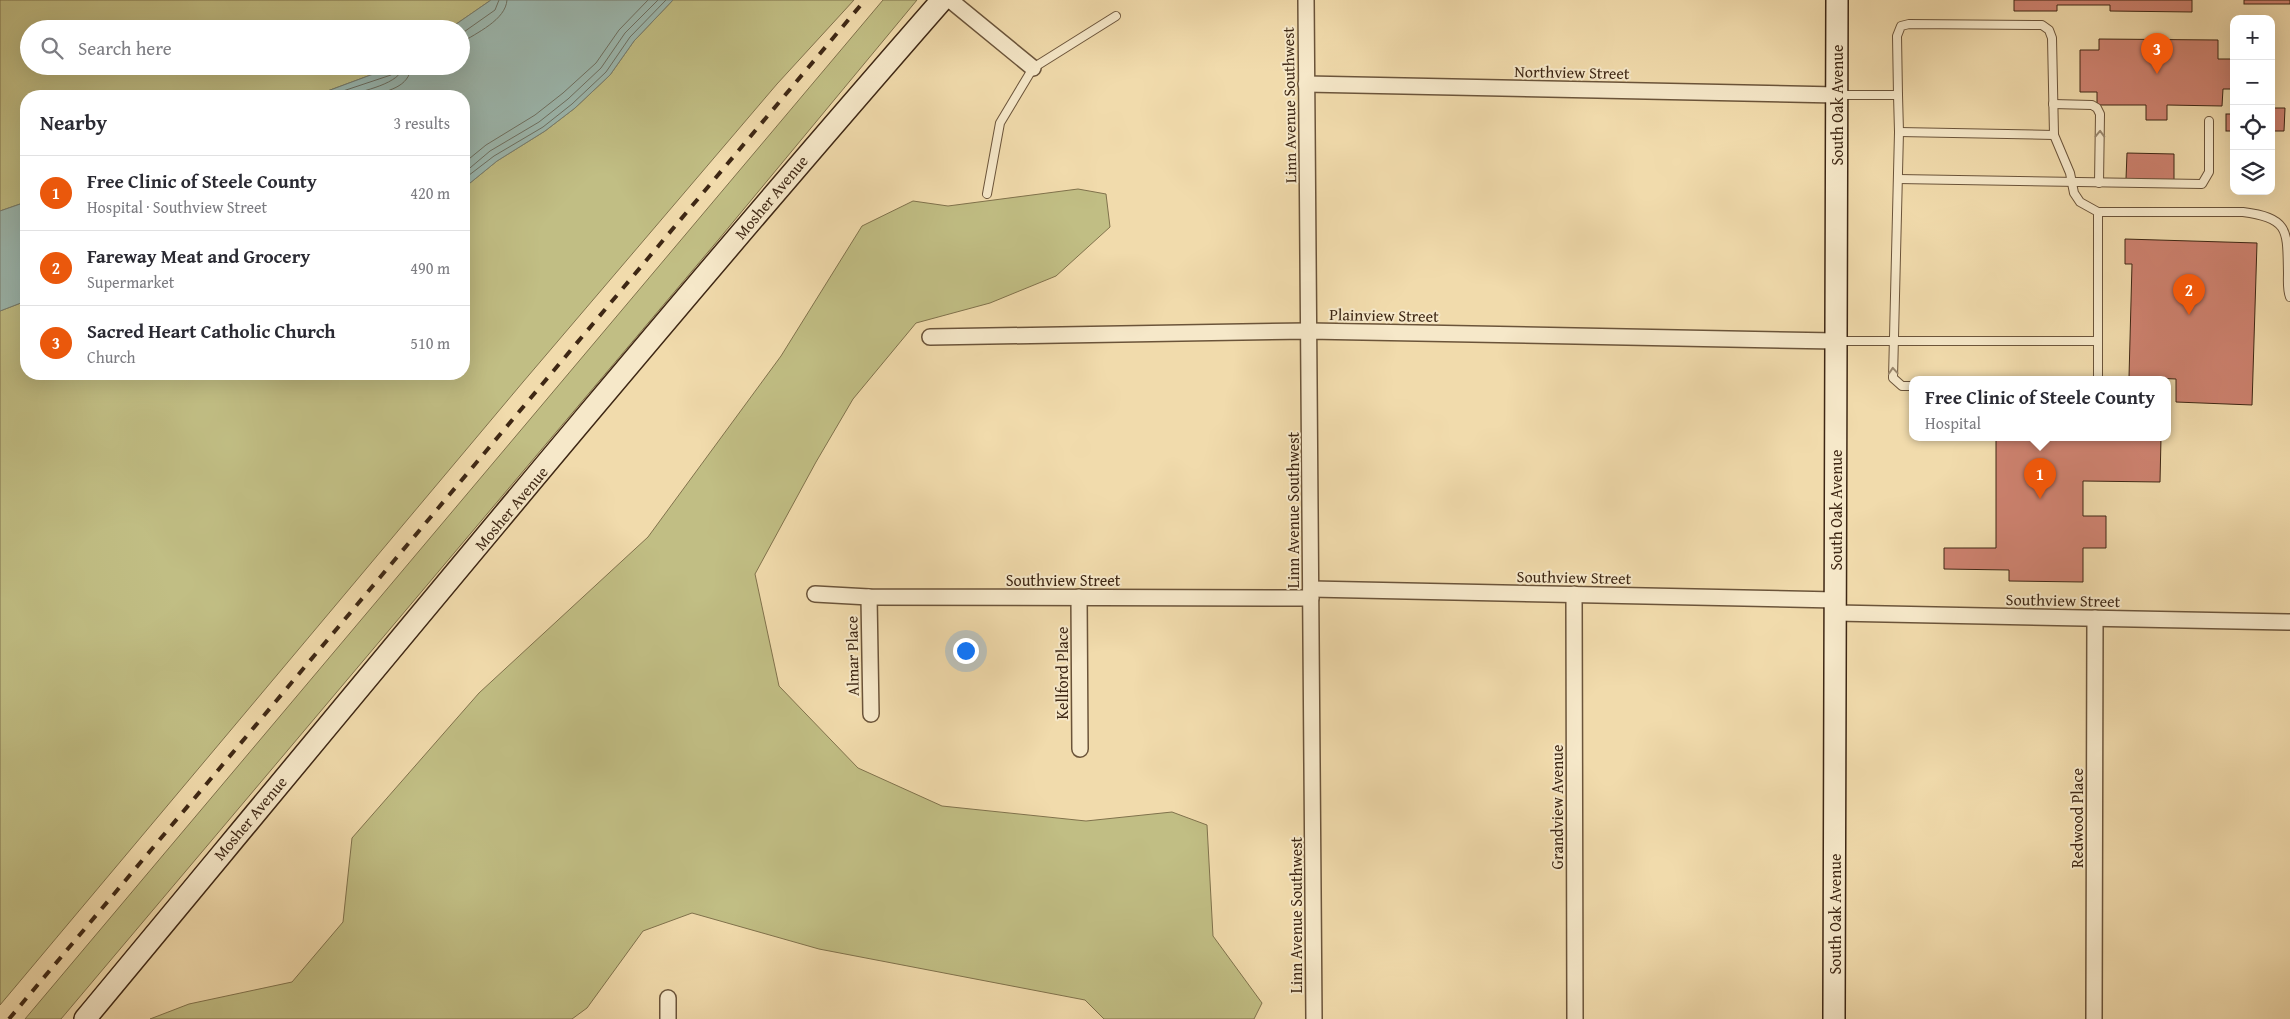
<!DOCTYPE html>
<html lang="en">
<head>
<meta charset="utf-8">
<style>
	:root { --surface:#fff; --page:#f2f2f3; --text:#2b2b33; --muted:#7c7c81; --line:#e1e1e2; --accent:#ea580c }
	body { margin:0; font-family:"Gentium Book Plus",serif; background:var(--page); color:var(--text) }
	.controls { position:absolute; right:15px; top:15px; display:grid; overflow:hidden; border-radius:10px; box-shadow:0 5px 20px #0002 }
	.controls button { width:45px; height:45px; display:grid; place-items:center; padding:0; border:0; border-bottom:1px solid var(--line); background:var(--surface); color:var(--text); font:25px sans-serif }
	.you { position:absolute; left:965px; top:650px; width:18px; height:18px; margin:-12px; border:4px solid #fff; border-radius:50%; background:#1a73e8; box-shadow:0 0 0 8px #1a73e833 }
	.badge { display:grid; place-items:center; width:32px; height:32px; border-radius:50%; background:var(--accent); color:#fff; font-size:16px; font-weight:700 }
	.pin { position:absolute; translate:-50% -41px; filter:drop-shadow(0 1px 2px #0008) }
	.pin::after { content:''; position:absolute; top:26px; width:18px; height:15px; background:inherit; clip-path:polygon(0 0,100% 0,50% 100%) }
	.popup { position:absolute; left:1909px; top:376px; width:262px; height:65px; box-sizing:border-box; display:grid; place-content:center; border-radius:10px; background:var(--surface); filter:drop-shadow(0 1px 4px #0005); font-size:16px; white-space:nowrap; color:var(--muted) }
	.popup b { font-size:19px; color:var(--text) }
	.popup::after { content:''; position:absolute; left:50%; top:100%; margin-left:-10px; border:10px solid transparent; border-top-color:var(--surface) }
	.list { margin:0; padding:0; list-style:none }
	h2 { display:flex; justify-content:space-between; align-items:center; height:65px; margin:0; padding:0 20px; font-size:21px }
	h2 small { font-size:16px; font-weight:400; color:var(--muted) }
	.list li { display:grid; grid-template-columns:32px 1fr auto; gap:15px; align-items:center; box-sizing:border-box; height:75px; padding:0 20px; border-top:1px solid var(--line) }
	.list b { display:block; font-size:19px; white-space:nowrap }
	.list p { margin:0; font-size:16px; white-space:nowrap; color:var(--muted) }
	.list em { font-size:16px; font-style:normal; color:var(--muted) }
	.icon { flex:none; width:28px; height:28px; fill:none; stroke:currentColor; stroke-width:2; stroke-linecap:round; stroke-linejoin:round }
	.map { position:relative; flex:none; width:2290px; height:1019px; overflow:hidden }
	.search { position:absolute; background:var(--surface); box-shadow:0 5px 20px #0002; left:20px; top:20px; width:450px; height:55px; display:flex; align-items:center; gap:12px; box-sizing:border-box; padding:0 18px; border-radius:28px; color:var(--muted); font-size:19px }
	.panel { position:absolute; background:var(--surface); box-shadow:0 5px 20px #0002; left:20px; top:90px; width:450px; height:290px; border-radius:20px }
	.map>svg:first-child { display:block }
</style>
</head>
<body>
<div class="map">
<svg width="2290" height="1019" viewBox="0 0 2290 1019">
	<rect width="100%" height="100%" fill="#f1dbac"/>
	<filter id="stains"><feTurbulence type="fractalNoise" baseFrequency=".004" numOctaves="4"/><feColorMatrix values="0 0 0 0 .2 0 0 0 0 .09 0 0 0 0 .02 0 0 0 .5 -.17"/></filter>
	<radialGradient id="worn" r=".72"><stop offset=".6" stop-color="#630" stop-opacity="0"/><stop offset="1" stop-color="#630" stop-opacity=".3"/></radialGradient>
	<!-- green -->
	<g fill="#c1be84" stroke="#80724c">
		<path d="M0 0H491L449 29H29V66H395L314 96H26V202L0 211Z"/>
		<path d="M673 0H854L777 84 523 382 0 1005V311L26 301V374H464V184L470 183 497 161 545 131 575 108 610 75 634 41Z"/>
		<path d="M883 0H917L719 239 61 1019H25Z"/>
		<path d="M1078 189 1106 194 1110 227 1056 276 990 303 916 323 853 399 816 462 755 574 779 686 858 768 942 806 1086 821 1172 812 1207 825 1213 936 1262 1003 1254 1019H1104L1085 1000 819 949 692 913 643 931 587 1008 572 1019H150L189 1004 292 982 343 922 352 838 479 693 648 537 781 356 862 226 913 201 948 206Z"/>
	</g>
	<!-- water -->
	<g fill="#9cb9b1" stroke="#767f72">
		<path d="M491 0H673L634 41 610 75 575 108 545 131 497 161 470 183 464 184V96H314L395 66H461V29H449Z"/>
		<path d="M26 202V301L0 311V211Z"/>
	</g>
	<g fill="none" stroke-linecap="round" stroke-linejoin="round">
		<!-- shore -->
		<g stroke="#6d7062" stroke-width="1">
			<path d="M461 34 495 10 499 0"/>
			<path d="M461 43C476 33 506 20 507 0"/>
			<path d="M328 96 391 75 396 71 397 66"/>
			<path d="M346 96C361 91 402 84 403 66"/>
			<path d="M370 96C386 91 410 88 411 66"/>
			<path d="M464 163 486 145 535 115 563 93 596 63 619 30 648 0"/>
			<path d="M464 173 490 151 539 122 568 99 601 68 625 33 658 0"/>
			<path d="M464 179 494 156 543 127 572 104 606 72 630 37 666 0"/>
		</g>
	</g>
	<!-- building -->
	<g fill="#ce8270" stroke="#3e2714">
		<path d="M2014 0H2192V12L2110 11V5H2057V11H2014Z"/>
		<rect x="2244" y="0" width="46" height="4"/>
		<path d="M2099 39 2218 40V59H2234V89H2223L2222 106 2167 105V120H2146V105H2097V92H2080V50H2099Z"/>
		<path d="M2271 108H2285L2284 131H2271Z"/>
		<rect x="2226" y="114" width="8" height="17"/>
		<path d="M2127 153 2174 154V180L2126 179Z"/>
		<path d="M2125 239 2257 243 2252 405 2176 402V379L2129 377 2132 264H2125Z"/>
		<path d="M1996 438H2161L2160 482 2083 481V516H2106V548H2083V582L2009 581V570L1944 569V548H1996Z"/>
	</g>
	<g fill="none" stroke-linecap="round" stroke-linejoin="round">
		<!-- lane casing -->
		<g stroke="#6b543a" stroke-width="10">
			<g id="lane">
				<path d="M1839 95H1898L1897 36 1901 26 1909 24 2042 25 2049 30 2052 38 2054 135 2070 173 2074 193 2080 202 2098 212"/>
				<path d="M1898 95 1899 132 1893 378 1902 386H1912"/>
				<path d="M2053 104 2092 105 2097 108 2100 114 2099 183"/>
				<path d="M1899 132 2054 135"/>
				<path d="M1898 179 2202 184 2209 172V121"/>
				<path d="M987 194 1000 123 1033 68 1116 16"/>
				<path d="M1838 341H2098"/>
				<path d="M2098 380V212H2243C2290 218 2287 231 2288 273 2288 281 2287 289 2290 297"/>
			</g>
		</g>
		<!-- street casing -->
		<g stroke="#6b543a" stroke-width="18">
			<g id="street">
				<path d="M950 0 1033 68"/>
				<path d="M1306 0 1314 1019"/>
				<path d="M1306 84 1837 95"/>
				<path d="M930 337 1309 331 1836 341"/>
				<path d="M1311 589 1836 600"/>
				<path d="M815 594 869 597 1311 598"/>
				<path d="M1574 594 1575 1019"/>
				<path d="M869 597 871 714"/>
				<path d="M1079 597 1080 749"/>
				<path d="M1836 613 2290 622"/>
				<path d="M668 998V1019"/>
				<path d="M2094 1019 2095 618"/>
			</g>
		</g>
		<!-- secondary casing -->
		<g stroke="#3e2714" stroke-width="24">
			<g id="secondary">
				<path d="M85 1019C368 678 650 334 942 0"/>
				<path d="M1834 1019 1837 0"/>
			</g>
		</g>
		<!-- lane -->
		<use href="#lane" stroke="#f6e8c9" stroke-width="8"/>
		<!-- street -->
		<use href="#street" stroke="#f6e8c9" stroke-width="15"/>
		<!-- secondary -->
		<use href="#secondary" stroke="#f6e8c9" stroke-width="21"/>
		<!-- rail -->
		<path stroke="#3e2714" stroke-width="4" stroke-dasharray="9 9" stroke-linecap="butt" d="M9 1019 865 0"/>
	</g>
	<!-- one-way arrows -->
	<defs><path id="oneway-chevron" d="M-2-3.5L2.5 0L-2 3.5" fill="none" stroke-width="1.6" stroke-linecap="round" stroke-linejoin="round" transform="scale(1.25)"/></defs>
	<g stroke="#9a886e">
		<use href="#oneway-chevron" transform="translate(2100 134) rotate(-89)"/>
		<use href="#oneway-chevron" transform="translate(1893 371) rotate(-94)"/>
	</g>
	<g text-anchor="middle" stroke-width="4" stroke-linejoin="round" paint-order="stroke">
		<!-- street labels -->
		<g font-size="16" fill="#3e2714" stroke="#f6e8c9">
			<text transform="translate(1572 72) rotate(1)" y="6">Northview Street</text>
			<text transform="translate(1289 105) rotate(-91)" y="6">Linn Avenue Southwest</text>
			<text transform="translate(1837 105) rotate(-90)" y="6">South Oak Avenue</text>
			<text transform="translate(771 197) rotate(-50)" y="6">Mosher Avenue</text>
			<text transform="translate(1384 315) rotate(1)" y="6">Plainview Street</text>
			<text transform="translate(511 508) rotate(-50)" y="6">Mosher Avenue</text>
			<text transform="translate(1293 510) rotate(-90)" y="6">Linn Avenue Southwest</text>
			<text transform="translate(1836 510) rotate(-90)" y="6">South Oak Avenue</text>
			<text transform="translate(1574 577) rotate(1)" y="6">Southview Street</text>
			<text x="1063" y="586">Southview Street</text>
			<text transform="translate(2063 600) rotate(1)" y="6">Southview Street</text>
			<text transform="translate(852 656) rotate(-91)" y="6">Almar Place</text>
			<text transform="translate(1062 673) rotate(-90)" y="6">Kellford Place</text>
			<text transform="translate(1557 807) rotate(-90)" y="6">Grandview Avenue</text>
			<text transform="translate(250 818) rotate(-50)" y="6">Mosher Avenue</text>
			<text transform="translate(2077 818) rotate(-90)" y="6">Redwood Place</text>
			<text transform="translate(1835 914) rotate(-90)" y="6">South Oak Avenue</text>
			<text transform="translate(1296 915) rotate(-90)" y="6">Linn Avenue Southwest</text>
		</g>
	</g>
	<rect width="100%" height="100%" filter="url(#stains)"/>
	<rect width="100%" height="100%" fill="url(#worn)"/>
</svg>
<div class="controls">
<button>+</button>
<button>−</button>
<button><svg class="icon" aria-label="locate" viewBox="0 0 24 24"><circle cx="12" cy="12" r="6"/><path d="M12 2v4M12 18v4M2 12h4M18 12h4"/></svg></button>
<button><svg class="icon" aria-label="layers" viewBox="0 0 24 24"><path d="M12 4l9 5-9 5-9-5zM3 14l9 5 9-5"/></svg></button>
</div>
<div class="you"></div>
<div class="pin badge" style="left:2040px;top:499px">1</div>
<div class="popup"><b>Free Clinic of Steele County</b>Hospital</div>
<div class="pin badge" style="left:2189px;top:315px">2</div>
<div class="pin badge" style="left:2157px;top:74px">3</div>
<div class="search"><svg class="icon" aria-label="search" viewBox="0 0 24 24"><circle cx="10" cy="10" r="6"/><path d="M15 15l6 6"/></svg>Search here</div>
<section class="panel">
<h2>Nearby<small>3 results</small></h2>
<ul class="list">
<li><span class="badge">1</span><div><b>Free Clinic of Steele County</b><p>Hospital · Southview Street</p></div><em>420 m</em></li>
<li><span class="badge">2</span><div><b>Fareway Meat and Grocery</b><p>Supermarket</p></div><em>490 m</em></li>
<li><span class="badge">3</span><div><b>Sacred Heart Catholic Church</b><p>Church</p></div><em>510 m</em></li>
</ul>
</section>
</div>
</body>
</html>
